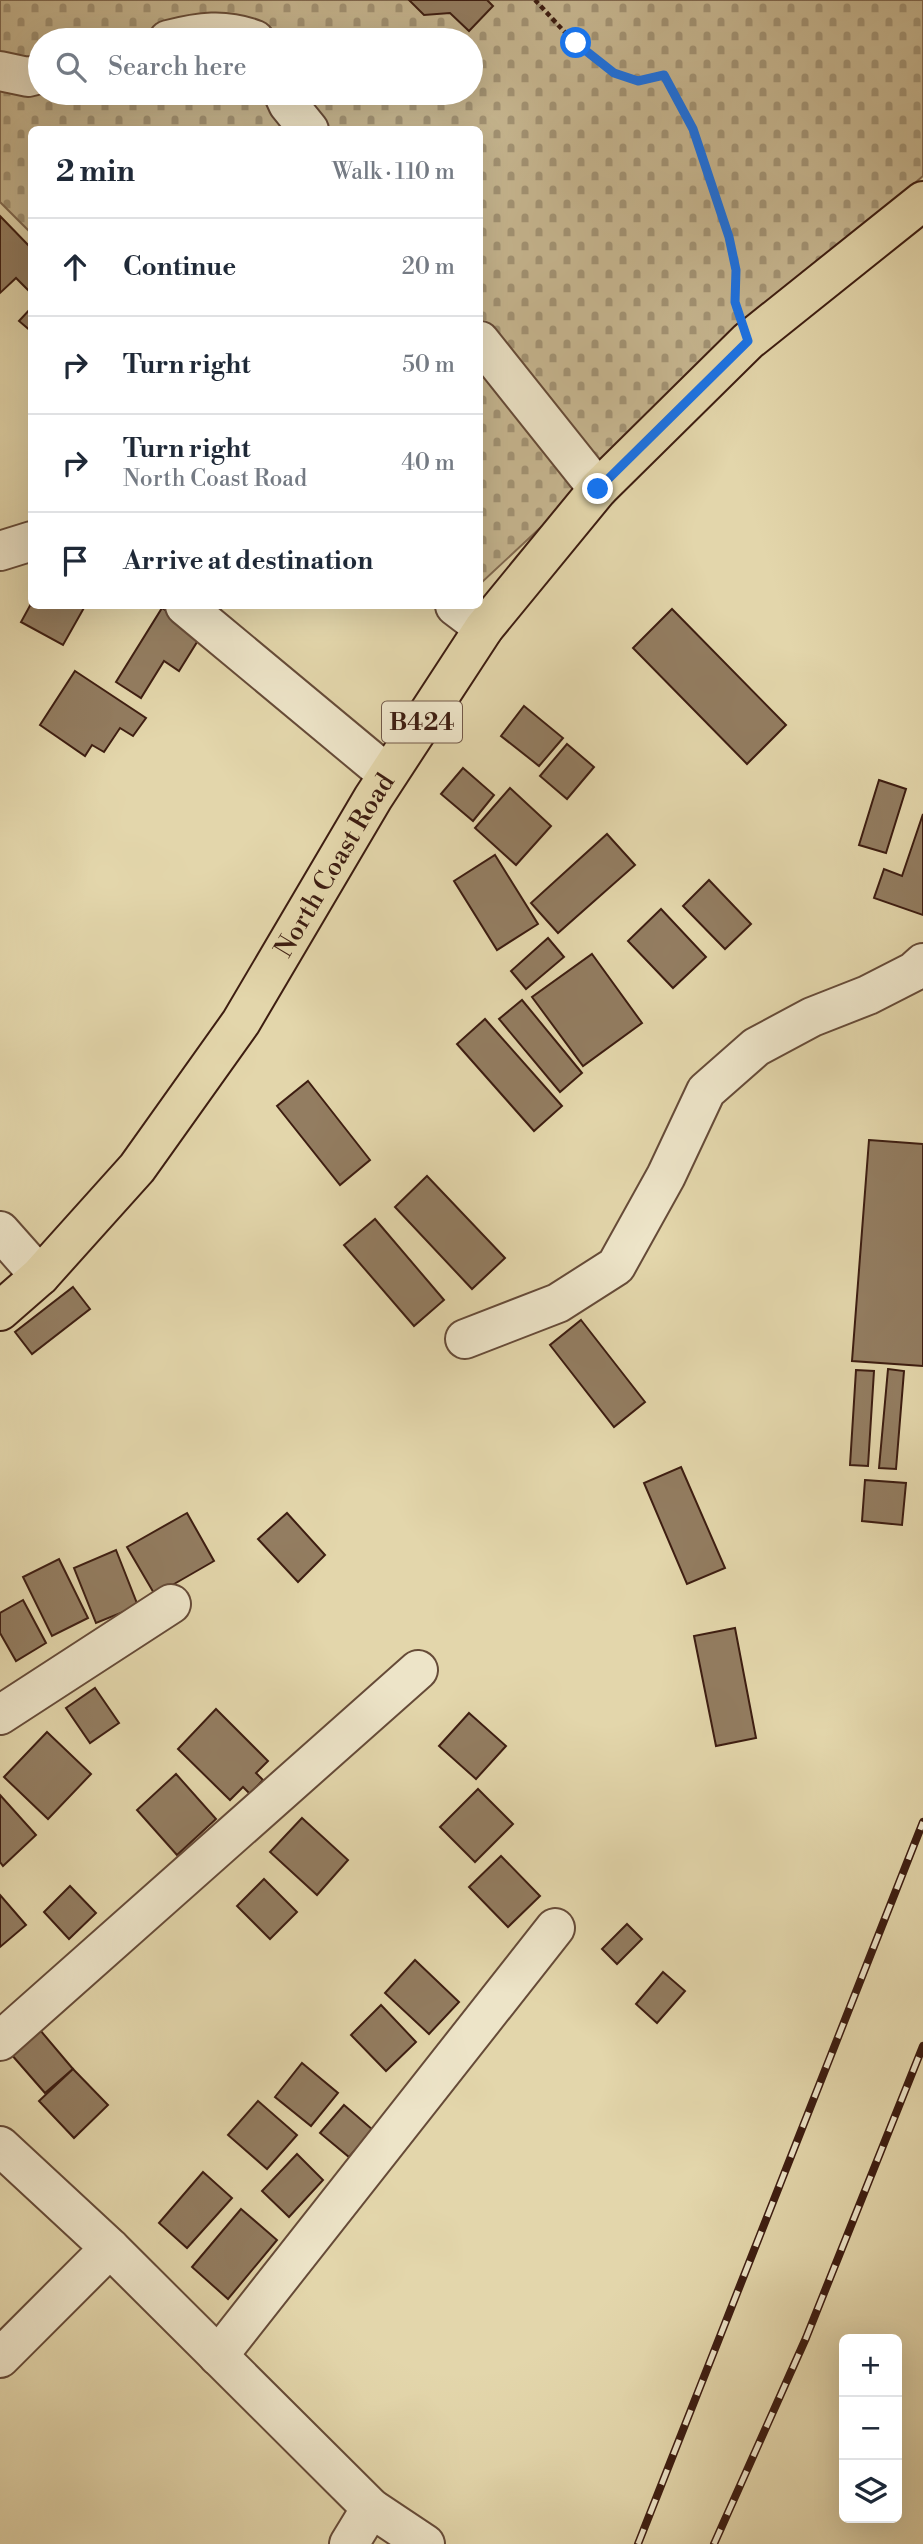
<!DOCTYPE html>
<html lang="en">
<head>
<meta charset="utf-8">
<style>
	:root { --surface:#fff; --page:#f6f6f7; --text:#1f2937; --muted:#747a83; --line:#e0e1e3 }
	body { margin:0; font-family:"Libre Bodoni",serif; background:var(--page); color:var(--text) }
	.controls { position:absolute; right:21px; bottom:21px; display:grid; overflow:hidden; border-radius:10px; box-shadow:0 7px 28px #0002 }
	.controls button { width:63px; height:63px; display:grid; place-items:center; padding:0; border:0; border-bottom:2px solid var(--line); background:var(--surface); color:var(--text); font:35px sans-serif }
	.stop { position:absolute; width:21px; height:21px; margin:-16px; border:5px solid #1a73e8; border-radius:50%; background:#fff }
	.stop.end { background:#1a73e8; border-color:#fff; box-shadow:0 2px 7px #0008 }
	.list { margin:0; padding:0; list-style:none }
	h2 { display:flex; justify-content:space-between; align-items:center; height:91px; margin:0; padding:0 28px; font-size:30px }
	h2 small { font-size:23px; font-weight:400; color:var(--muted) }
	.list li { display:grid; grid-template-columns:46px 1fr auto; gap:21px; align-items:center; box-sizing:border-box; height:98px; padding:0 28px; border-top:2px solid var(--line) }
	.list b { display:block; font-size:26px; white-space:nowrap }
	.list p { margin:0; font-size:23px; white-space:nowrap; color:var(--muted) }
	.list em { font-size:23px; font-style:normal; color:var(--muted) }
	.icon { flex:none; width:38px; height:38px; fill:none; stroke:currentColor; stroke-width:2; stroke-linecap:round; stroke-linejoin:round }
	.map { position:relative; flex:none; width:923px; height:2544px; overflow:hidden }
	.search { position:absolute; background:var(--surface); box-shadow:0 7px 28px #0002; left:28px; top:28px; width:455px; height:77px; display:flex; align-items:center; gap:18px; box-sizing:border-box; padding:0 24px; border-radius:38px; color:var(--muted); font-size:26px }
	.panel { position:absolute; background:var(--surface); box-shadow:0 7px 28px #0002; left:28px; top:126px; width:455px; height:483px; border-radius:10px }
	.map>svg:first-child { display:block }
</style>
</head>
<body>
<div class="map">
<svg width="923" height="2544" viewBox="0 0 923 2544">
	<defs>
		<pattern id="cemetery-stones" width="16" height="16" patternUnits="userSpaceOnUse" patternTransform="scale(1.75)"><rect width="16" height="16" fill="#c7b791"/><path d="M2 7V4a2 2 0 0 1 4 0v3zM10 15v-3a2 2 0 0 1 4 0v3z" fill="#a39475"/></pattern>
	</defs>
	<rect width="100%" height="100%" fill="#e3d6ab"/>
	<filter id="stains"><feTurbulence type="fractalNoise" baseFrequency=".00286" numOctaves="4"/><feColorMatrix values="0 0 0 0 .2 0 0 0 0 .09 0 0 0 0 .02 0 0 0 .5 -.17"/></filter>
	<radialGradient id="worn" r=".72"><stop offset=".6" stop-color="#630" stop-opacity="0"/><stop offset="1" stop-color="#630" stop-opacity=".3"/></radialGradient>
	<!-- cemetery -->
	<path fill="url(#cemetery-stones)" stroke="#826a51" stroke-width="2" fill-rule="evenodd" d="M0 0H923V176L856 233 480 584V130H32L31 233 0 202ZM40 40H471V93H40Z"/>
	<!-- building -->
	<g fill="#937d61" stroke="#3d1d11" stroke-width="2">
		<path d="M409 0H487L493 6 469 31 450 13 424 15Z"/>
		<path d="M0 216 32 249V294L16 278 0 293Z"/>
		<path d="M32 307V332L19 321Z"/>
		<path d="M32 602V606H85L63 645 21 622Z"/>
		<path d="M162 608 202 634 179 671 164 661 141 698 116 682Z"/>
		<path d="M672 609 786 725 747 764 633 648Z"/>
		<path d="M75 671 146 718 133 736 120 728 104 752 92 745 85 756 40 725Z"/>
		<path d="M524 706 563 738 539 766 501 736Z"/>
		<path d="M567 744 594 767 567 799 540 776Z"/>
		<path d="M463 768 494 795 473 821 441 794Z"/>
		<path d="M879 780 906 789 886 853 859 845Z"/>
		<path d="M510 788 551 826 516 865 475 828Z"/>
		<path d="M923 814V915L874 898 884 869 902 876Z"/>
		<path d="M607 834 635 865 558 933 531 903Z"/>
		<path d="M495 855 538 924 497 950 454 881Z"/>
		<path d="M709 880 751 924 725 949 683 906Z"/>
		<path d="M661 909 706 957 673 988 628 941Z"/>
		<path d="M548 938 564 957 526 989 511 971Z"/>
		<path d="M592 954 642 1023 583 1066 532 997Z"/>
		<path d="M522 1000 582 1073 560 1092 499 1019Z"/>
		<path d="M485 1019 562 1106 534 1131 457 1044Z"/>
		<path d="M308 1081 370 1160 340 1185 277 1106Z"/>
		<path d="M869 1140 923 1144V1366L852 1361Z"/>
		<path d="M427 1176 505 1258 472 1289 395 1207Z"/>
		<path d="M375 1219 444 1300 414 1326 344 1245Z"/>
		<path d="M73 1287 90 1309 32 1354 15 1332Z"/>
		<path d="M581 1320 645 1402 614 1427 550 1345Z"/>
		<path d="M888 1369 904 1371 896 1469 879 1468Z"/>
		<path d="M856 1370 874 1371 868 1466 850 1465Z"/>
		<path d="M681 1467 725 1568 687 1584 644 1483Z"/>
		<path d="M865 1480 906 1483 902 1525 862 1521Z"/>
		<path d="M187 1513 214 1561 155 1595 127 1547Z"/>
		<path d="M287 1513 325 1555 298 1582 258 1539Z"/>
		<path d="M116 1550 138 1606 96 1623 74 1568Z"/>
		<path d="M59 1559 88 1618 52 1636 23 1577Z"/>
		<path d="M23 1600 46 1643 16 1661 0 1633V1613Z"/>
		<path d="M735 1628 756 1738 716 1746 694 1636Z"/>
		<path d="M95 1688 119 1723 90 1743 66 1708Z"/>
		<path d="M216 1709 268 1761 256 1773 263 1780 250 1794 243 1787 230 1800 178 1749Z"/>
		<path d="M469 1713 506 1746 476 1779 439 1746Z"/>
		<path d="M47 1732 91 1774 48 1819 4 1777Z"/>
		<path d="M176 1774 216 1819 177 1855 137 1810Z"/>
		<path d="M478 1789 513 1824 475 1862 440 1827Z"/>
		<path d="M0 1795 36 1835 3 1866 0 1862Z"/>
		<path d="M302 1818 348 1860 317 1895 270 1852Z"/>
		<path d="M501 1856 540 1896 508 1927 469 1887Z"/>
		<path d="M264 1879 297 1912 270 1939 237 1906Z"/>
		<path d="M70 1886 96 1913 69 1939 44 1912Z"/>
		<path d="M0 1895 26 1925 0 1947Z"/>
		<path d="M627 1924 642 1939 617 1964 602 1949Z"/>
		<path d="M415 1960 459 2002 429 2034 385 1993Z"/>
		<path d="M663 1972 685 1991 657 2023 636 2004Z"/>
		<path d="M381 2005 416 2042 386 2071 351 2035Z"/>
		<path d="M40 2030 73 2069 45 2093 11 2054Z"/>
		<path d="M302 2063 338 2093 311 2126 275 2097Z"/>
		<path d="M73 2069 108 2105 74 2138 39 2101Z"/>
		<path d="M258 2101 297 2135 267 2169 228 2135Z"/>
		<path d="M344 2105 373 2130 349 2157 320 2133Z"/>
		<path d="M297 2154 323 2180 289 2217 262 2191Z"/>
		<path d="M203 2172 232 2198 187 2248 159 2223Z"/>
		<path d="M241 2209 277 2240 228 2299 192 2267Z"/>
	</g>
	<g fill="none" stroke-linecap="round" stroke-linejoin="round">
		<!-- minor casing -->
		<g stroke="#664b38" stroke-width="42">
			<g id="minor">
				<path d="M168 40C199 32 225 28 255 40"/>
				<path d="M0 71 28 77 40 74"/>
				<path d="M283 93 288 104 309 130"/>
				<path d="M480 341 598 489"/>
				<path d="M0 551 32 541"/>
				<path d="M185 606 387 774"/>
				<path d="M455 606 484 628"/>
				<path d="M0 1231 40 1276"/>
				<path d="M465 1339 558 1303 616 1266 666 1176 706 1091 756 1047 812 1017 868 995 913 972 923 963"/>
				<path d="M0 1715 171 1604"/>
				<path d="M0 2041 418 1670"/>
				<path d="M0 2146 110 2248 371 2508 425 2544"/>
				<path d="M218 2356 555 1928"/>
				<path d="M0 2358 110 2248"/>
				<path d="M349 2544 371 2508"/>
			</g>
		</g>
		<!-- major casing -->
		<g stroke="#3d1d11" stroke-width="42">
			<g id="major">
				<path id="s1" d="M0 1311 40 1276 137 1168 241 1022 373 798 484 628 598 489 748 341 923 201"/>
			</g>
		</g>
		<!-- path -->
		<path stroke="#3d1d11" stroke-width="4.5" stroke-dasharray="5 3.5" stroke-linecap="butt" d="M535 0C560 26 599 76 637 80 645 81 656 77 664 75L693 129 729 237 735 270V304"/>
		<!-- minor -->
		<use href="#minor" stroke="#ede4c8" stroke-width="38"/>
		<!-- major -->
		<use href="#major" stroke="#e3d6ab" stroke-width="38"/>
		<!-- rail casing -->
		<g stroke="#3d1d11" stroke-width="8">
			<g id="rail">
				<path d="M638 2544 923 1822"/>
				<path d="M714 2544 806 2338 923 2046"/>
			</g>
		</g>
		<!-- rail -->
		<use href="#rail" stroke="#ede4c8" stroke-width="5" stroke-dasharray="16" stroke-linecap="butt"/>
	</g>
	<g fill="none" stroke-linecap="round" stroke-linejoin="round">
		<!-- route -->
		<path stroke="#1a73e8" stroke-width="9" d="M576 43 614 73 638 81 664 75 693 129 729 237 736 270 735 302 748 341 598 489"/>
	</g>
	<g text-anchor="middle" stroke-width="7" stroke-linejoin="round" paint-order="stroke">
		<!-- shield labels -->
		<rect fill="#ede4c8" stroke="#725948" stroke-width="2" x="382" y="701.5" width="80" height="41" rx="5"/>
		<g font-size="24" font-weight="bold" fill="#3d1d11">
			<text x="422" y="730">B424</text>
		</g>
		<!-- street labels -->
		<g font-size="26" fill="#3d1d11" stroke="#ede4c8">
			<text dy="9" stroke="none"><textPath href="#s1" startOffset="560">North Coast Road</textPath></text>
		</g>
	</g>
	<rect width="100%" height="100%" filter="url(#stains)"/>
	<rect width="100%" height="100%" fill="url(#worn)"/>
</svg>
<div class="controls">
<button>+</button>
<button>−</button>
<button><svg class="icon" aria-label="layers" viewBox="0 0 24 24"><path d="M12 4l9 5-9 5-9-5zM3 14l9 5 9-5"/></svg></button>
</div>
<div class="stop" style="left:576px;top:43px"></div>
<div class="stop end" style="left:598px;top:489px"></div>
<div class="search"><svg class="icon" aria-label="search" viewBox="0 0 24 24"><circle cx="10" cy="10" r="6"/><path d="M15 15l6 6"/></svg>Search here</div>
<section class="panel">
<h2>2 min<small>Walk · 110 m</small></h2>
<ul class="list">
<li><svg class="icon" aria-label="ahead" viewBox="0 0 24 24"><path d="M12 20V5M6 11l6-6 6 6"/></svg><div><b>Continue</b></div><em>20 m</em></li>
<li><svg class="icon" aria-label="right" viewBox="0 0 24 24"><path d="M7 20v-9h11M14 6l5 5-5 5"/></svg><div><b>Turn right</b></div><em>50 m</em></li>
<li><svg class="icon" aria-label="right" viewBox="0 0 24 24"><path d="M7 20v-9h11M14 6l5 5-5 5"/></svg><div><b>Turn right</b><p>North Coast Road</p></div><em>40 m</em></li>
<li><svg class="icon" aria-label="arrive" viewBox="0 0 24 24"><path d="M6 21V4h12l-3 4 3 4H6"/></svg><div><b>Arrive at destination</b></div></li>
</ul>
</section>
</div>
</body>
</html>
